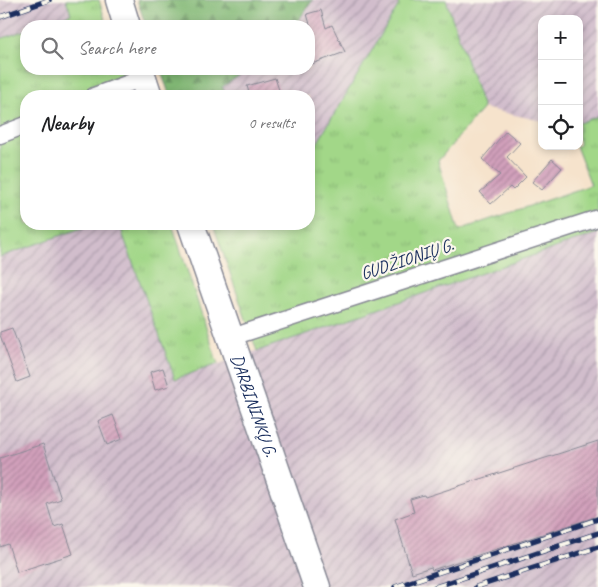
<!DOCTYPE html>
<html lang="en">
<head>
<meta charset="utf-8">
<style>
	:root { --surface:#fff; --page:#f2f2f2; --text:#202124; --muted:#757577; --line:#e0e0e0 }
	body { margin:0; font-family:Caveat,sans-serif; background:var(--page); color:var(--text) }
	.controls { position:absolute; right:15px; top:15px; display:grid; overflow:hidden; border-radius:10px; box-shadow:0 2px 8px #0003 }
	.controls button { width:45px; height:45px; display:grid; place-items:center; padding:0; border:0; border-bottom:1px solid var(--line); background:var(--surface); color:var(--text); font:25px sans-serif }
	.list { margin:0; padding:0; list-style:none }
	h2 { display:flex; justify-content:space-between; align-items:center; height:65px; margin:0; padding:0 20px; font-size:21px }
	h2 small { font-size:16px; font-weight:400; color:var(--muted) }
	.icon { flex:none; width:28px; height:28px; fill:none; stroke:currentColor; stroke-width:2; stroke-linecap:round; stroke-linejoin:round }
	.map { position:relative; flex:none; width:598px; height:587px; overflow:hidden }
	.search { position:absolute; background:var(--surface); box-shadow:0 2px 8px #0003; left:20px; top:20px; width:295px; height:55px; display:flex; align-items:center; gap:12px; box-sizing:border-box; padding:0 18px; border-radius:20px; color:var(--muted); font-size:19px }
	.panel { position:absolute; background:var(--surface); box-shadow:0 2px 8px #0003; left:20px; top:90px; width:295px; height:140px; border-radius:20px }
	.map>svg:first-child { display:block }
</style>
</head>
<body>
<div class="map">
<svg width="598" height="587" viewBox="0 0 598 587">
	<defs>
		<pattern id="industrial-furrows" width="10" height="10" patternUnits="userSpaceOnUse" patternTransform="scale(1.25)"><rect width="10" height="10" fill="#d1bdcc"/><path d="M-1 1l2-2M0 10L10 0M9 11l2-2" fill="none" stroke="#a99aa9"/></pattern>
		<pattern id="grass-tufts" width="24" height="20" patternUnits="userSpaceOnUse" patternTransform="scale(1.25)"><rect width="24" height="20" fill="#a2d788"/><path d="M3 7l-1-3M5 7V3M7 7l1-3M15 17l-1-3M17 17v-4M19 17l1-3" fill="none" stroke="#8bb978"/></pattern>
		<pattern id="forest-firs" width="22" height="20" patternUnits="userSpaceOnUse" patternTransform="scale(1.25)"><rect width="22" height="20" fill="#81b874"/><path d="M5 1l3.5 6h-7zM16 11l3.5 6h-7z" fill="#699662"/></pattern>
		<pattern id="building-hatch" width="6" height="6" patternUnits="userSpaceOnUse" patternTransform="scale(1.25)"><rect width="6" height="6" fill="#d2a0bb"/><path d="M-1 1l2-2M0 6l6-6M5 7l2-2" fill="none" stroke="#aa839b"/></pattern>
	</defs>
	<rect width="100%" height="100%" fill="#fbf7ec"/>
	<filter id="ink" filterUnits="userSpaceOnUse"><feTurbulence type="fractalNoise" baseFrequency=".02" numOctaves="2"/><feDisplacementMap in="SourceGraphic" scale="10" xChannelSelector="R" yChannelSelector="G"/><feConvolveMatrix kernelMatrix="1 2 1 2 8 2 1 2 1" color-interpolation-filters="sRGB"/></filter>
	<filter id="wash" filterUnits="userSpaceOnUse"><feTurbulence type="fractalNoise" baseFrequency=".0096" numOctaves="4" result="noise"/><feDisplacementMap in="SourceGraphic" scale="20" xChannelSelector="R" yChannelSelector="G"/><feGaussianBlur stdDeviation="1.12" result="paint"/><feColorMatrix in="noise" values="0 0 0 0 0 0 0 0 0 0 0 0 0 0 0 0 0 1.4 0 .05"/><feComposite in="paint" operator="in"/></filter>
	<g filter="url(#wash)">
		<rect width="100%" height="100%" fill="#f6e3cc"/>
		<!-- industrial -->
		<g fill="url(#industrial-furrows)">
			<path d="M0 0H66L71 14 37 26H26V30L0 39Z"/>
			<path d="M313 0H399L398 6 309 157V96H227L222 87 249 69H309V26H294Z"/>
			<path d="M446 0H598V116L579 123V19H542V121L483 108Z"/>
			<path d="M93 224H119L175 379 598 233V587H0V257Z"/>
		</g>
		<!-- grass -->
		<g fill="url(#grass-tufts)" stroke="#5e8373">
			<path d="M66 0H99L107 26H37L71 14Z"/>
			<path d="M399 0H446L483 108 438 161 459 230 591 185 576 146H579V123L598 116V233L257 351 213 224H309V157L398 6Z"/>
			<path d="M26 30V69H121L130 96H26V224H93L0 257V39Z"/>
			<path d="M119 224H172L218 364 175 379Z"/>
		</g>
		<!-- forest -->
		<g fill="url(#forest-firs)" stroke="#4e7469">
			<path d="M137 0H313L294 26H146Z"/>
			<path d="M160 69H249L222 87 227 96H170Z"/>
		</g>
		<g id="blocks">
			<!-- building -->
			<g fill="url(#building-hatch)">
				<path d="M321 10 326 28 332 25 345 52 309 65V40L314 38 307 14Z"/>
				<path d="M275 78 281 96H250L247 86Z"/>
				<path d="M506 131 520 143 507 157 526 177 513 190 510 187 491 204 480 192 500 175 482 159Z"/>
				<path d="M552 159 562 168 542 190 532 182Z"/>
				<path d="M12 328 30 377 17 382 0 335V332Z"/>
				<path d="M163 368 169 386 155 390 150 372Z"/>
				<path d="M113 415 122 439 107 445 98 421Z"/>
				<path d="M598 441V516L432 570 431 567 412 573 395 519 414 512 410 499 424 495 425 497Z"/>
				<path d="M43 444 61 499 47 504 54 527 63 524 73 554 17 572 8 544 0 547V458Z"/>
			</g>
		</g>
	</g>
	<g filter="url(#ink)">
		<use href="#blocks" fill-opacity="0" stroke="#888995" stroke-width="1"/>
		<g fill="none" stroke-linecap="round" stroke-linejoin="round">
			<!-- street casing -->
			<g stroke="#888995" stroke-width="19">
				<g id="street">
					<path d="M94 96 143 78"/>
					<path d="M0 135 26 125"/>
					<path d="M229 338 598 218"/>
				</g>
			</g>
			<!-- primary casing -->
			<g stroke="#888995" stroke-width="29">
				<g id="primary">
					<path d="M119 0 127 26"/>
					<path d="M140 69 149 96"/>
					<path id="s1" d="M191 224 317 587"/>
				</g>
			</g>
			<!-- street -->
			<use href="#street" stroke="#fff" stroke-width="16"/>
			<!-- primary -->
			<use href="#primary" stroke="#fff" stroke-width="26"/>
			<!-- rail casing -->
			<g stroke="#1b2f5e" stroke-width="5.5">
				<g id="rail">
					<path d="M0 17 49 0"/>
					<path d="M395 587 598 519"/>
					<path d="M435 587 598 533"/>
					<path d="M476 587 598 547"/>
				</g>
			</g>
			<!-- rail -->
			<use href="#rail" stroke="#fbf7ec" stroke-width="4" stroke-dasharray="11" stroke-linecap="butt"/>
		</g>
	</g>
	<g text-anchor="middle" stroke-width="4.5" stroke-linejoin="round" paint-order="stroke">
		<!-- street labels -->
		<g font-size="18" fill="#1b2f5e" stroke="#fbf7ec">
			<text transform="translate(407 259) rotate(-18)" y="6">GUDŽIONIŲ G.</text>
			<text dy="6" stroke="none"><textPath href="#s1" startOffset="192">DARBININKŲ G.</textPath></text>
		</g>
	</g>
</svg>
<div class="controls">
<button>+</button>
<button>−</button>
<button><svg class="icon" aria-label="locate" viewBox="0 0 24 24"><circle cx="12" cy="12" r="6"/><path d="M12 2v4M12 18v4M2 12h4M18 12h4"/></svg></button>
</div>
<div class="search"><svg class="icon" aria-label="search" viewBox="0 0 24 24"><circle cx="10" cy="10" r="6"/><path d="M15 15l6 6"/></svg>Search here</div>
<section class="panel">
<h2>Nearby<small>0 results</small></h2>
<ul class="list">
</ul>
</section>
</div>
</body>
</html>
